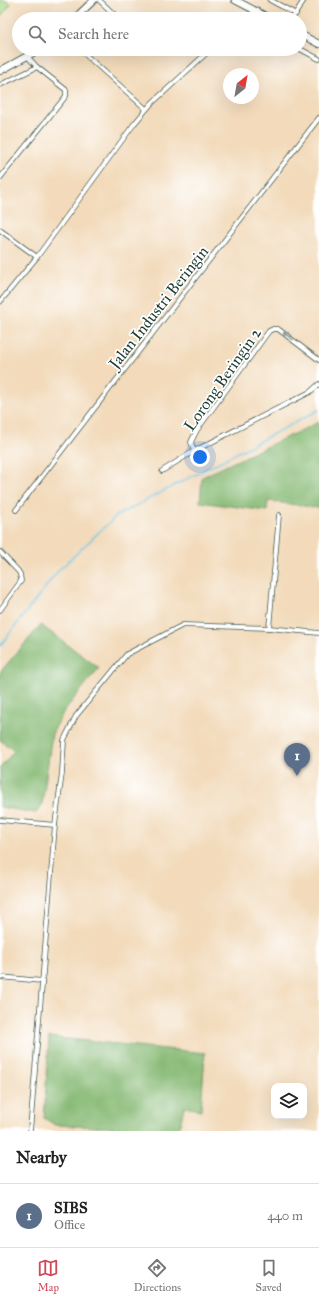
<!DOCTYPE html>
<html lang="en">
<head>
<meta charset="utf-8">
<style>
	:root { --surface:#fff; --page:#f6f6f6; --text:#222; --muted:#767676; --line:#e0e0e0; --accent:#d1495b }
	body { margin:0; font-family:"IM FELL Great Primer",serif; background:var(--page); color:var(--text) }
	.controls { position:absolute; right:12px; bottom:12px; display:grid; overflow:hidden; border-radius:8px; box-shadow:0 4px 16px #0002 }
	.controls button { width:36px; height:36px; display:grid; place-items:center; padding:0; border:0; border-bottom:1px solid var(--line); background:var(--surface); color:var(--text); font:20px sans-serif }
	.compass { position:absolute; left:223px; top:68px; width:36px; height:36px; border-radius:50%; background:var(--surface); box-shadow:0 4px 16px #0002; rotate:31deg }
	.you { position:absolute; left:200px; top:457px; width:14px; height:14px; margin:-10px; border:3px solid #fff; border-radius:50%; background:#1a73e8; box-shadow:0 0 0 6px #1a73e833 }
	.badge { display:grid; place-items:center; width:26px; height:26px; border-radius:50%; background:var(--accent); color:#fff; font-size:13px; font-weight:700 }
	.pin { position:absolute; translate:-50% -33px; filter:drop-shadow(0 1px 2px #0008) }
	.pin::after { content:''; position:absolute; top:21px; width:14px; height:12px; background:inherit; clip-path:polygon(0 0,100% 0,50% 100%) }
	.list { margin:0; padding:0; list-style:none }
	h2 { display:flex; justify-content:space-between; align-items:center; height:52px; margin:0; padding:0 16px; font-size:17px }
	h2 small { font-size:13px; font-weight:400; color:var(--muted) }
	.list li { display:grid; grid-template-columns:26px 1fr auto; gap:12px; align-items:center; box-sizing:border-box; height:64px; padding:0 16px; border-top:1px solid var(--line) }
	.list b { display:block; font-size:15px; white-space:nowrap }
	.list p { margin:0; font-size:13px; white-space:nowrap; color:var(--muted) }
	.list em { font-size:13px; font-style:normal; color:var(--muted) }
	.icon { flex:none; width:22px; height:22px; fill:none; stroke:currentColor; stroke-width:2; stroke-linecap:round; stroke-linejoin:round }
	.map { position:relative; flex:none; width:319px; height:1131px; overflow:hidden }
	.search { position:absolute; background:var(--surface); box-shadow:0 4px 16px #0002; left:12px; right:12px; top:12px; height:44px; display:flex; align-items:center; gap:10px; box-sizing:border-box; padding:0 14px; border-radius:22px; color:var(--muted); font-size:15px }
	.sheet { height:116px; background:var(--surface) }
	nav { display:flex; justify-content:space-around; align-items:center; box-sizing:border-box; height:56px; border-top:1px solid var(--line); background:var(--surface); font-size:11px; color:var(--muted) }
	nav a { display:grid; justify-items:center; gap:2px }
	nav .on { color:var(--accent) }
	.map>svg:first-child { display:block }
</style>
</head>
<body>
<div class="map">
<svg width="319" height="1131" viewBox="0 0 319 1131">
	<rect width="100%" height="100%" fill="#fff"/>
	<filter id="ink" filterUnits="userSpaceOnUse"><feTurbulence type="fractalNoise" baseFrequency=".025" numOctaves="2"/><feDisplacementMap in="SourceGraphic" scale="8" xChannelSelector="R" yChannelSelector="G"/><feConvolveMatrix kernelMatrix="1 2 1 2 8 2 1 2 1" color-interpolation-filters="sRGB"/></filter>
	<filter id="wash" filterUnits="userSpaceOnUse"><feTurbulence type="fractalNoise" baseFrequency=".012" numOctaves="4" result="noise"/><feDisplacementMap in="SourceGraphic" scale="16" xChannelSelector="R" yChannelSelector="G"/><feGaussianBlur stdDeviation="0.9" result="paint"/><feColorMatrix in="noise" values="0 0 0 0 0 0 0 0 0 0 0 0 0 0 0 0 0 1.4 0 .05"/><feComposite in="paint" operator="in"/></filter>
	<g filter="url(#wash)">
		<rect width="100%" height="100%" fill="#f2daba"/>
		<!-- green -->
		<path fill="#aada88" stroke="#648c5e" d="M0 0H4L11 4 0 17Z"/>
		<!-- forest -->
		<g fill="#87ba74" stroke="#537c54">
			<path d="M319 422V508L268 501 267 511 200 502 202 477Z"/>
			<path d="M41 625 99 668 64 711 52 734 42 805 36 813 0 807V768L14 751 0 740V672Z"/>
			<path d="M49 1037 205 1053 201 1110 184 1107 179 1131 55 1125 44 1118Z"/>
		</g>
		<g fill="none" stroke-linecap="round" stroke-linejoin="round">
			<!-- stream -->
			<path stroke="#67c5e5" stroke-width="1.5" d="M0 646 58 571 116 516 319 410"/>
		</g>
	</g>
	<g filter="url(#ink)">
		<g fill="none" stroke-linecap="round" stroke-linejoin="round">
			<!-- street casing -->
			<g stroke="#3f5548" stroke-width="5.5">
				<g id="street">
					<path d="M99 0 119 19"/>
					<path d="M270 0 296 14"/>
					<path d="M245 19 255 11"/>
					<path d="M292 19 304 0"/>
					<path d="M79 49 146 109"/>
					<path d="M300 49 319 59"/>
					<path d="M0 85 37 67"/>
					<path d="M0 178 66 96V90L37 67 27 56"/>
					<path d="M0 230 37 257"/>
					<path d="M0 302 37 257 134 124 151 104 211 49"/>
					<path d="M194 451 191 442 197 430 269 331 273 329H278L319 360"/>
					<path d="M162 471 194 451 310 392 319 384"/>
					<path d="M16 510 319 118"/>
					<path d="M0 552 18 571 20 574 21 581 0 610"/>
					<path d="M269 628 279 515"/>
					<path d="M0 820 55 825"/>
					<path d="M0 977 42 981"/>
					<path d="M30 1131 55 825 62 773 64 740 76 716 127 654 183 625 269 628 319 633"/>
				</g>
			</g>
			<!-- secondary casing -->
			<g stroke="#3f5548" stroke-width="8">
				<g id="secondary">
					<path d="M74 19 94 0"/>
					<path d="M0 71 40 49"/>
				</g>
			</g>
			<!-- primary casing -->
			<g stroke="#3f5548" stroke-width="8">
				<g id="primary">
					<path d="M235 0 271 19"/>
					<path d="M300 34 319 44"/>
				</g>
			</g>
			<!-- street -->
			<use href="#street" stroke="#fff" stroke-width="4"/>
			<!-- secondary -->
			<use href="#secondary" stroke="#fff" stroke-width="6"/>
			<!-- primary -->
			<use href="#primary" stroke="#fff" stroke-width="6"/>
		</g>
		<!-- one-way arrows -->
		<defs><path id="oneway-shaft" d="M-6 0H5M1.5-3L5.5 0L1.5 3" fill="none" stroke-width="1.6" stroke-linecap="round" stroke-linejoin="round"/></defs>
		<use stroke="#8f9e9a" href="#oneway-shaft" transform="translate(288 336) rotate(-143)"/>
	</g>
	<g text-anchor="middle" stroke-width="3.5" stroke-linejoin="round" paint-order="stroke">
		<!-- street labels -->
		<g font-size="16" fill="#1f3d34" stroke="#fff">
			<text transform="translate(158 307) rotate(-52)" y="6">Jalan Industri Beringin</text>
			<text transform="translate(222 379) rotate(-55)" y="6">Lorong Beringin 2</text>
		</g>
	</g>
</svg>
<div class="controls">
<button><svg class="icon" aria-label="layers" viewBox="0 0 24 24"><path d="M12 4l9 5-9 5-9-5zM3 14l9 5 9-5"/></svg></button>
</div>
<svg class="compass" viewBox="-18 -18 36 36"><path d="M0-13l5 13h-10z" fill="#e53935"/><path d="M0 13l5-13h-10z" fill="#767676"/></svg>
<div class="you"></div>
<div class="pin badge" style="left:297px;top:776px;background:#5c6f8a">1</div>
<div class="search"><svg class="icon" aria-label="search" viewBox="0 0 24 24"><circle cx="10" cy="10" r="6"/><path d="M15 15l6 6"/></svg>Search here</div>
</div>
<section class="sheet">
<h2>Nearby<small></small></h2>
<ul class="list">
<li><span class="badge" style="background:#5c6f8a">1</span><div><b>SIBS</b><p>Office</p></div><em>440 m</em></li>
</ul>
</section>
<nav>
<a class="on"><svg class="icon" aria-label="map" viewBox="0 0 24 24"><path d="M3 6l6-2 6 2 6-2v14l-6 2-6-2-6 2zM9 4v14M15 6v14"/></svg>Map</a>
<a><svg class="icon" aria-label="directions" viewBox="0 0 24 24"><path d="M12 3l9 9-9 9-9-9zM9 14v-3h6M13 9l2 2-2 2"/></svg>Directions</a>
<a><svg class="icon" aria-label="saved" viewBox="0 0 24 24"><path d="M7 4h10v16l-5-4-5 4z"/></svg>Saved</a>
</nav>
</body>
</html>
